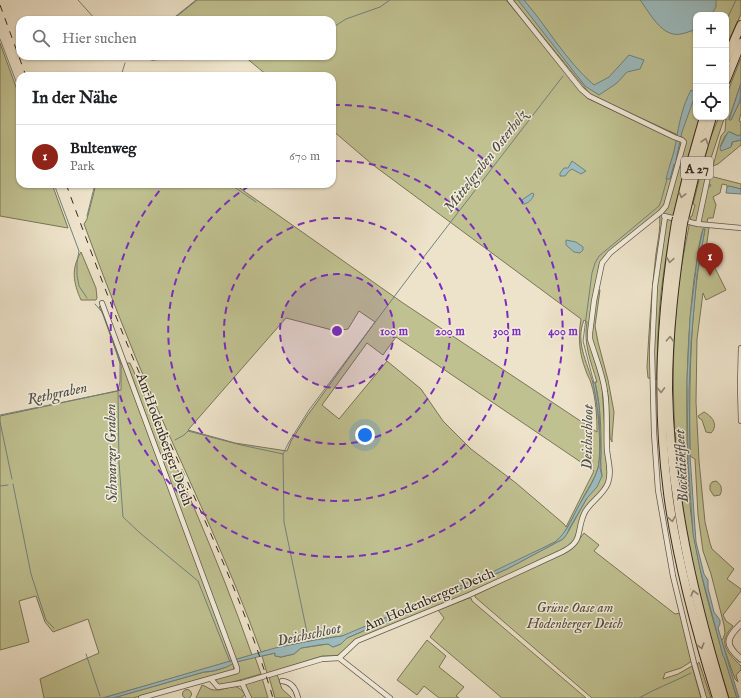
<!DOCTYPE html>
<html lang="de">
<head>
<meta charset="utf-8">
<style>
	:root { --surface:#fff; --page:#f6f6f6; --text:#202124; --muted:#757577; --line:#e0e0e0; --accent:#8f2418 }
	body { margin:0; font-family:"IM FELL English",serif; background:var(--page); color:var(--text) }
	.controls { position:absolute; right:12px; top:12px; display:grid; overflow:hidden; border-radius:8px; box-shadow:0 1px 3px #0004 }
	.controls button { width:36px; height:36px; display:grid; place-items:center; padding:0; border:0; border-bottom:1px solid var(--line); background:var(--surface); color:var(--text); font:20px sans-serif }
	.you { position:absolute; left:365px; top:435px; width:14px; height:14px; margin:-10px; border:3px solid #fff; border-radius:50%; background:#1a73e8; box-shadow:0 0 0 6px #1a73e833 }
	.badge { display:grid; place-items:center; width:26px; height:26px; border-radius:50%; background:var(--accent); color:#fff; font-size:13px; font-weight:700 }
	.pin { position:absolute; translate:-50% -33px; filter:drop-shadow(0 1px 2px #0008) }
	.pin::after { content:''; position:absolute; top:21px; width:14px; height:12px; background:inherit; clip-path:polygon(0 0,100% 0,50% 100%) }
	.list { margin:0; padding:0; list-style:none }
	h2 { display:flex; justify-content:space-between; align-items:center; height:52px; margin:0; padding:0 16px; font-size:17px }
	h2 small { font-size:13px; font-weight:400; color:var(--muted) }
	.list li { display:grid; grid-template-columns:26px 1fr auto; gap:12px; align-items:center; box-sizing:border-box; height:64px; padding:0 16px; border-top:1px solid var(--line) }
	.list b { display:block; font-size:15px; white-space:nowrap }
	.list p { margin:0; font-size:13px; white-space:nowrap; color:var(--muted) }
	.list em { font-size:13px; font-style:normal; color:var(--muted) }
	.icon { flex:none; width:22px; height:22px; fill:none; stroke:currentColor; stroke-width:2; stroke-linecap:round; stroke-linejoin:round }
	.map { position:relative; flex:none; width:741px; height:698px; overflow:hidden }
	.search { position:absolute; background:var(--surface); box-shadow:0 1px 3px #0004; left:16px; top:16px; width:320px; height:44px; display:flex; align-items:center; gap:10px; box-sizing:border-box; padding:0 14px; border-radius:12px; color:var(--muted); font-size:15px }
	.panel { position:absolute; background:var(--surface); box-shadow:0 1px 3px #0004; left:16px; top:72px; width:320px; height:116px; border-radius:12px }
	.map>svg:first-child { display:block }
</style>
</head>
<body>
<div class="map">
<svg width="741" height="698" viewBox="0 0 741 698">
	<rect width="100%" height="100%" fill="#ede3ca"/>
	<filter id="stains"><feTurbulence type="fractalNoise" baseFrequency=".005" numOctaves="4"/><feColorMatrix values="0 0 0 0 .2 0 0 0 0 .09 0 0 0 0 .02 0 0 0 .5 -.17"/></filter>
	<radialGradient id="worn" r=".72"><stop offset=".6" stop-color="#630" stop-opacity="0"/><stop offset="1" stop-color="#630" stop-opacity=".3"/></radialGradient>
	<!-- green -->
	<g fill="#c0c191" stroke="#7a7558" fill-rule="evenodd">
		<path d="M197 0H506L587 98 667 136 669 131 682 137 606 102 590 94 513 0H741V14L726 47V15H696V117H700C681 175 668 233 661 293 658 321 657 350 657 379L648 378 647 367C649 332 651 297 655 263 656 246 662 229 659 212L600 262 595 288 600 290 595 326 598 342 608 380 614 412 612 438V442L610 438 608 396 605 380 588 337 602 386 608 479 605 486 590 503 576 539 567 548 472 593 357 639 341 654 336 656H322L267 673 262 656 275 653V656L281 657 294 654 301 648 328 644 333 647 341 644 347 638 507 569 563 539 568 532 587 498 602 476C600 466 601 456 601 445 601 424 600 403 595 382H597C591 362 583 343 587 322L584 320C575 342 587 362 593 383 598 401 602 450 598 468 595 478 589 487 584 496 577 510 570 523 562 536L555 542 510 565 349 634 342 636 315 640 261 652C230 566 191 485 154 401 129 343 106 284 84 224L87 219 96 184H234L403 303 597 432C597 417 596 398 591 383 590 379 587 375 586 371 579 353 578 338 581 319L373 165 332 130V76H268L244 56H332V20H172ZM359 311 375 322 307 416 291 441 287 451 235 443 188 430 286 318 336 331 348 329ZM396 337 594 471 566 527 564 524 516 483 471 449 443 421 421 389 387 361 339 419 322 405 367 343 383 355Z"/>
		<path d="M0 43 20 98V184H52L68 228 0 216Z"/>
		<path d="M127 56H171L153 60Z"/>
		<path d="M741 58V83L729 119 731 120 740 101 741 96V113L739 121 741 122V134L738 136 730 132 725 136 720 147 729 148 732 145V142L741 140V145L718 164 713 166 721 136 725 131 726 119H724L707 170 710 172V176L741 184V189L729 186 727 187V185L722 184 720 193 713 197 716 205 713 218H708L706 227 709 228 706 249 708 256 707 262 713 264 726 290 706 300 703 293 697 339 696 402 699 461 705 522 710 543 712 549 734 569 727 579 741 589V591L723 615 726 621 733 626C717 643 727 652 741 666V670L736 675 738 682 735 679 721 640 723 639 725 633 724 625 711 574 703 551 698 515 695 459 690 456C689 380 690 304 705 229H703C698 245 697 262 694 279 688 330 686 381 687 433 688 467 688 502 694 535 702 590 721 646 737 698H729C714 648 698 598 689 546 673 459 668 364 680 275 683 256 687 236 691 216H692L695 205 693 204 709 141 719 117H726V96Z"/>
		<path d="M81 252 96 288 97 298 96 300H81C73 282 71 269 81 252Z"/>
		<path d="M100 306 104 312 232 661 103 698H44L40 679 99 653 88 619 53 632 45 622 36 596 19 601 29 642 0 650V416L121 390V365L104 316 99 307Z"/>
		<path d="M127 363H130C173 459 217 555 252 655L235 660Z"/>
		<path d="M704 412C712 416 719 425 711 433L706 432 702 420 699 418 698 416Z"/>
		<path d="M716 481C721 484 723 489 720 495L714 496 710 490V485L712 482Z"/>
		<path d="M584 533 599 545 594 551 675 614 680 613 692 661 681 668 665 673 663 679 678 674 692 666 701 698H592L475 597V595L569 550 578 541Z"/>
		<path d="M469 598H471L472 601 586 698H502L430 637 444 618 438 610Z"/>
		<path d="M427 640 446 656 439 667 464 687 456 696 459 698H439L424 686 417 695 397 680Z"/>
		<path d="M255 657 261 674 222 685H218L215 681 216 679 239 672 236 662Z"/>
		<path d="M699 662 711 698H706L697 664Z"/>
		<path d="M233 663 234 670 133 698H113L204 672C215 672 224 668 233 663Z"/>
		<path d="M277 674 282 689 292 698H275L269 677Z"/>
		<path d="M262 678 268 698H250L244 686 245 683Z"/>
		<path d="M202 685C206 686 210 690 214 690 229 691 233 679 245 694L242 698H196Z"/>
		<circle cx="187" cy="694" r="4.5"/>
	</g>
	<!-- water -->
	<g fill="#9cbcbf" stroke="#72817f">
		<path d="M518 0H524C548 28 566 61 594 85L609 77 629 55 644 60 640 69 627 72 617 83 599 95 585 86Z"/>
		<path d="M640 0H716V7L711 15H696V29C691 31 686 33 681 34 662 38 650 13 640 0Z"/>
		<path d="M741 83 740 101 731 120H729Z"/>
		<path d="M691 90 696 93 682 132 676 160 683 162 682 168 674 164 670 179H666C669 166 674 154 676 142 679 124 682 107 691 90Z"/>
		<path d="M728 132H730L738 136 741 134V140L732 142 731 147 721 151 720 148Z"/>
		<path d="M572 161 586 171 581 174 572 169 569 171 565 176H560V173L564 168H568Z"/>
		<path d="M729 186 741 189V194L726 193 727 187Z"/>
		<path d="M532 193 534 194C533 199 527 205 522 204V200Z"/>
		<path d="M703 229H705L697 274 691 343 689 392 690 456 696 542 704 574 708 580V588L714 612 720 620V624L718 628 739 698H737L724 657 723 656 700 569 693 534 688 461 687 381 690 318 698 253Z"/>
		<path d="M566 240 576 242 583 247V250L580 253 574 252 566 245Z"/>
		<path d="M595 382 599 406 601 453 600 468 602 476 597 487 587 498 569 529 567 534 563 539 507 569 347 638 341 644 333 647 328 644 319 645 301 648 294 654 281 657 275 656V653L236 662 227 667 213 671 204 672 113 698H103L275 648 315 640 342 636 484 576 555 542C566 533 571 521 577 509 584 496 594 482 598 468 603 447 598 404 593 383Z"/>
	</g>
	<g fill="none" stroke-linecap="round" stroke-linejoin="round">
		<!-- stream -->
		<g stroke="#72817f" stroke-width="1">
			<path d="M78 0 96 20"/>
			<path d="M171 20 196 0"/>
			<path d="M726 21 736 0"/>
			<path d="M332 28 346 19 380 7 390 0"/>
			<path d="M693 30 696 54"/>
			<path d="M0 39 20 92"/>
			<path d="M127 56 153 60 214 56"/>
			<path d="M121 76 125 63"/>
			<path d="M694 92 696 87"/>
			<path d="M54 184 79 251 77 263V275L79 286 87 298"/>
			<path d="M230 184 256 202"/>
			<path d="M709 185H711"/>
			<path d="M710 187V185"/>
			<path d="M87 216 95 184"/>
			<path d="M423 258 563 76"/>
			<path d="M95 304 102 312 117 354 120 364V381L118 392 119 462 123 517 140 533 198 581 230 662"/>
			<path d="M594 383 583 341 592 273 595 263 599 256 659 206 661 201 667 179"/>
			<path d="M0 415 118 391"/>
			<path d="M0 422 12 479"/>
			<path d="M175 440 184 435 188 431 241 445 283 454"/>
			<path d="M13 484 31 574 46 620 54 628"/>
			<path d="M0 486 8 485"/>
			<path d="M309 642 284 522 283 454 289 442 309 410 421 261"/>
			<path d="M86 654 100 696"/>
			<path d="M639 698C656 688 674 682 691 673"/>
		</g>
		<!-- minor casing -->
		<g stroke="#62584a" stroke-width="6">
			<g id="minor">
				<path d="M664 216 698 224 741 228"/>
				<path d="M665 217 655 286 652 352 654 433 658 490 673 576 694 663 704 698"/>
				<path d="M698 224 709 172"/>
				<path d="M102 303 237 668V671L141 698"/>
				<path d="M741 348 740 386 741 421"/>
				<path d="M339 658 390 698"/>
				<path d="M211 679 218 687 242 683 322 659 339 658 357 641 469 595 562 552C584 541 576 532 584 514 589 502 603 496 608 483 612 472 608 461 607 450 606 431 608 411 605 392 603 374 595 356 590 339V333L594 301 602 263 610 253 661 212 666 206 684 142 682 140 674 137 589 96 581 89 510 0"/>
				<path d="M282 681C292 682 296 689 298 698"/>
				<path d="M242 683 249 698"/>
			</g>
		</g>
		<!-- tertiary casing -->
		<g stroke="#62584a" stroke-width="7">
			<path id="tertiary" d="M741 624C725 639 725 645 741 659"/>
		</g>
		<!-- motorway casing -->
		<g stroke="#34291f" stroke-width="10">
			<g id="motorway">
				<path d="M726 59 741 25"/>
				<path d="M726 80 741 43"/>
				<path d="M677 218 687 177 704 117"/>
				<path d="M684 219 694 178 712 117"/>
				<path d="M676 222C661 314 656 400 668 493 677 562 696 631 717 698"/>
				<path d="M683 223C675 278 668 333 668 389 670 497 693 595 724 698"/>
			</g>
		</g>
		<!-- minor -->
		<use href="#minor" stroke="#f3eddd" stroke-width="4.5"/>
		<!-- tertiary -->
		<use href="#tertiary" stroke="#f3eddd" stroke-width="5.5"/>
		<!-- motorway -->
		<use href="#motorway" stroke="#ede3ca" stroke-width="8"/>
		<!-- rail -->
		<g stroke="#34291f" stroke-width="1" stroke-dasharray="7 7" stroke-linecap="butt">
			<path d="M0 5 26 76"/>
			<path d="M66 184C90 249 114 315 142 379 187 485 240 587 273 698"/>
		</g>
		<!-- motorway-bridge casing -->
		<g stroke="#34291f" stroke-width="10" stroke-linecap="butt">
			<g id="motorway-bridge">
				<path d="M676 222 677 218"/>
				<path d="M683 223 684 219"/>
			</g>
		</g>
		<!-- motorway-bridge -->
		<use href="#motorway-bridge" stroke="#ede3ca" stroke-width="8"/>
	</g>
	<!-- one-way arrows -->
	<defs><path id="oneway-chevron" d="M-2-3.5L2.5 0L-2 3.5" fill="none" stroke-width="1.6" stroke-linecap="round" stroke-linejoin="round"/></defs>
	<g stroke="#908674">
		<use href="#oneway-chevron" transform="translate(705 141) rotate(-73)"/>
		<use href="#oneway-chevron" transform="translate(682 195) rotate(104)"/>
		<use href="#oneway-chevron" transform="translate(670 260) rotate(99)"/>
		<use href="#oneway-chevron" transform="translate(670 339) rotate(-87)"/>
		<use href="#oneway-chevron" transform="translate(661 390) rotate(89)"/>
		<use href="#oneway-chevron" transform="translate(672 519) rotate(81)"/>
		<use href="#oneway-chevron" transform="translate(694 593) rotate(-104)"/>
		<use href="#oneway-chevron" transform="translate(701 646) rotate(74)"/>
	</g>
	<!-- distance rings -->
	<circle cx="337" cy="331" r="57" fill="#7b2cbf" fill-opacity=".12"/>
	<g fill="none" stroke="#7b2cbf" stroke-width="2" stroke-dasharray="7 5">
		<circle cx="337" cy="331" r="57"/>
		<circle cx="337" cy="331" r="113"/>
		<path d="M333 161A170 170 0 1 1 251 185"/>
		<path d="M333 105A226 226 0 1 1 165 184"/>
	</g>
	<g text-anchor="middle" stroke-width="3" stroke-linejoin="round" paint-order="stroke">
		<!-- shield labels -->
		<rect fill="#f3eddd" stroke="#6d6458" stroke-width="1" x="681" y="157" width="32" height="22" rx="3"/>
		<g font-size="13" font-weight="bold" fill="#34291f">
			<text x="697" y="173">A 27</text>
		</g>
		<!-- street labels -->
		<g font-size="14" fill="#34291f" stroke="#f3eddd">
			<text transform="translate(165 439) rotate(70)" y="5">Am Hodenberger Deich</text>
			<text transform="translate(429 599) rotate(-23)" y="5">Am Hodenberger Deich</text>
		</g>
		<!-- park labels -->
		<g font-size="14" font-style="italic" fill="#574f3c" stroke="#f3eddd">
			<text x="575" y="612">Grüne Oase am<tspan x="575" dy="16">Hodenberger Deich</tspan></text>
		</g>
		<!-- water labels -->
		<g font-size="15" font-style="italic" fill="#4e4e47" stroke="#f3eddd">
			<text transform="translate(485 161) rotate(-52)" y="5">Mittelgraben Osterholz</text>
			<text transform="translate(57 393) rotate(-12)" y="5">Rethgraben</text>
			<text transform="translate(587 437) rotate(-89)" y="5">Deichschloot</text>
			<text transform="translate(111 453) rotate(-91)" y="5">Schwarzer Graben</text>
			<text transform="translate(681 466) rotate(-93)" y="5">Blockdiekfleet</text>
			<text transform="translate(309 634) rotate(-12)" y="5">Deichschloot</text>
		</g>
	</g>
	<circle cx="337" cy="331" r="6" fill="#7b2cbf" stroke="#f3eddd" stroke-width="2"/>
	<g font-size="12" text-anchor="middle" font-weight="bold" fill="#7b2cbf" stroke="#f3eddd" stroke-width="3" stroke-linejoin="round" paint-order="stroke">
		<text x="394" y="335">100 m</text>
		<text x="450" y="335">200 m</text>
		<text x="507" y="335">300 m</text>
		<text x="563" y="335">400 m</text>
	</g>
	<rect width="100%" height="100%" filter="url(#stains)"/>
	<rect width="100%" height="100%" fill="url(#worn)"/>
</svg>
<div class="controls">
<button>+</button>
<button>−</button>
<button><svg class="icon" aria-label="locate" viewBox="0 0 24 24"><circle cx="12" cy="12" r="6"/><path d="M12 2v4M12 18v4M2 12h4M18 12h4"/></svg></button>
</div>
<div class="you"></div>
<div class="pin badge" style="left:710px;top:276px">1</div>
<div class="search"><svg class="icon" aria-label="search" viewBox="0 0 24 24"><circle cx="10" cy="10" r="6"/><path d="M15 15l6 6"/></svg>Hier suchen</div>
<section class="panel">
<h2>In der Nähe<small></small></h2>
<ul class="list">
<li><span class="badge">1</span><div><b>Bultenweg</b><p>Park</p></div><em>670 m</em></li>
</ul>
</section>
</div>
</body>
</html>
